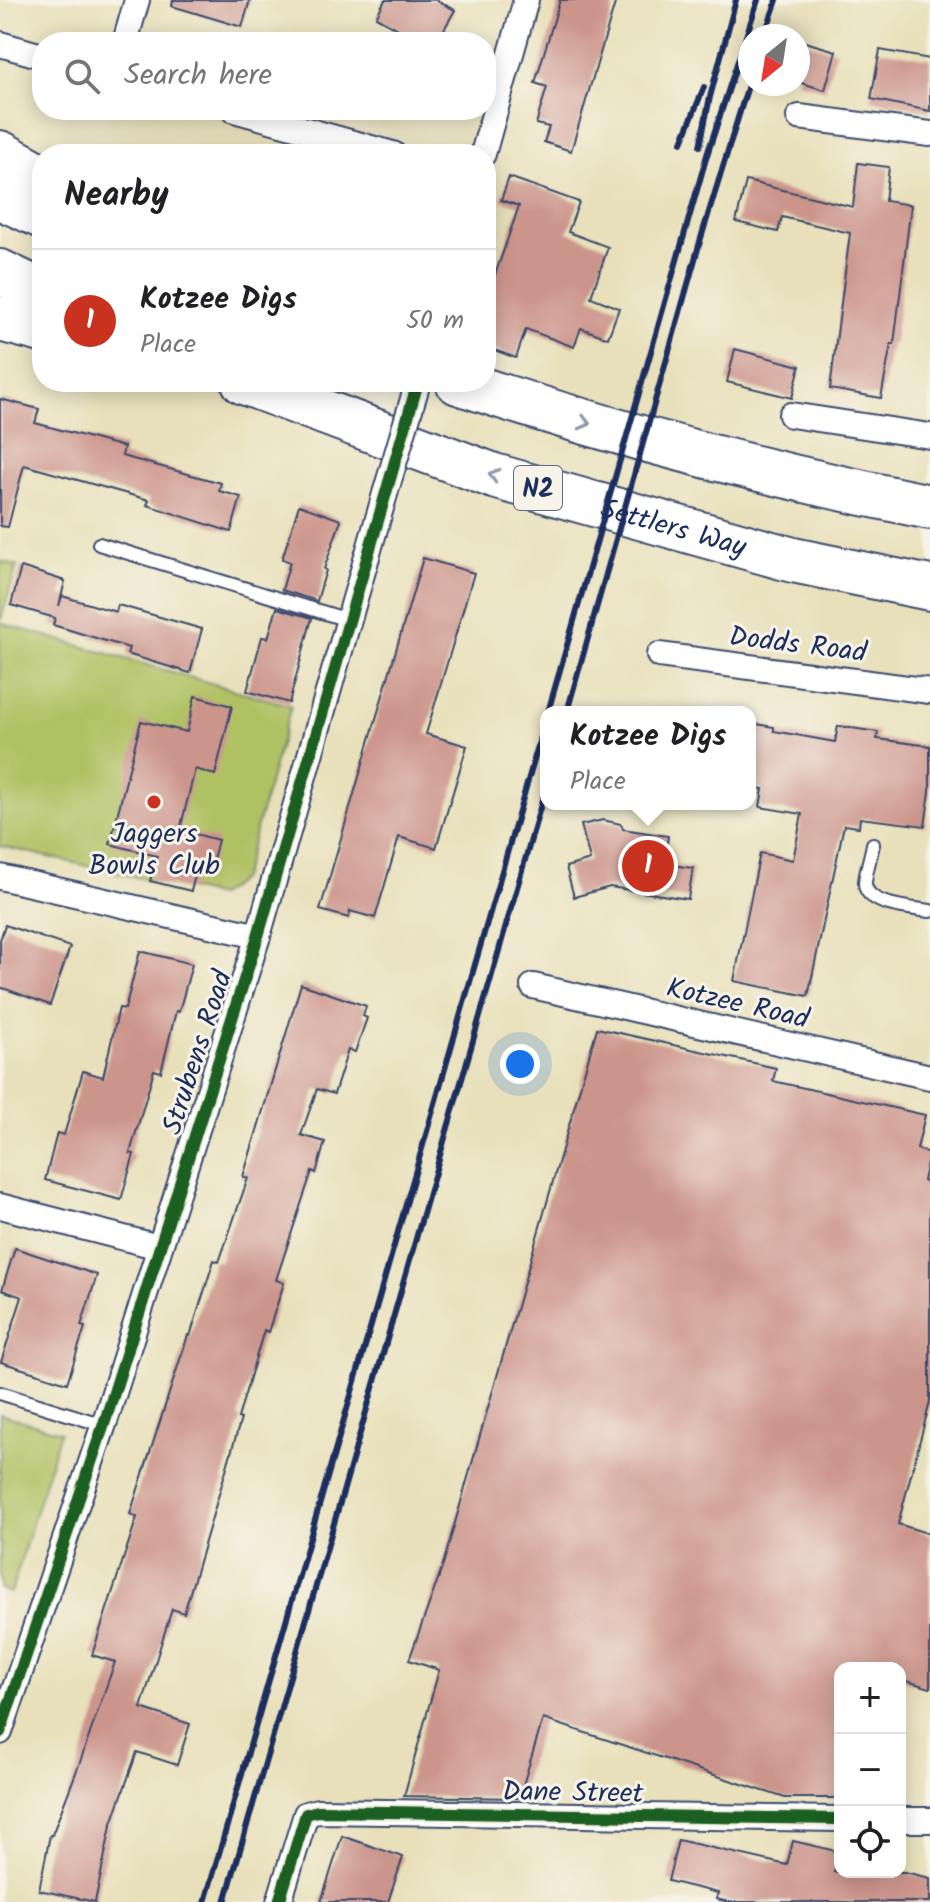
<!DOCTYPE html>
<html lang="en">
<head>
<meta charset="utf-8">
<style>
	:root { --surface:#fff; --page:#f6f6f6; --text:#202124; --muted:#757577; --line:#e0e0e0; --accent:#c8321e }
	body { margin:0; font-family:Kalam,sans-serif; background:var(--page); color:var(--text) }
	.controls { position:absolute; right:24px; bottom:24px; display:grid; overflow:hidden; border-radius:16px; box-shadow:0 4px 20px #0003 }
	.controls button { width:72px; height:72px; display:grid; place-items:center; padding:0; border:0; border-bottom:2px solid var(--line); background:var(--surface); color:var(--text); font:40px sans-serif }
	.compass { position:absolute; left:738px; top:24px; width:72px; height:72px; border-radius:50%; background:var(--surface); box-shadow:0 4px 20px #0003; rotate:210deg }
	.you { position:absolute; left:520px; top:1064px; width:28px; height:28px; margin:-20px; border:6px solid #fff; border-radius:50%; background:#1a73e8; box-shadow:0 0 0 12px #1a73e833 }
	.badge { display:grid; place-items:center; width:52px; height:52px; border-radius:50%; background:var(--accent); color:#fff; font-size:26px; font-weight:700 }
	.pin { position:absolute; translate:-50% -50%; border:4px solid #fff; box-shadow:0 2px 8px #0006 }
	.popup { position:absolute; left:540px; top:706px; width:216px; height:104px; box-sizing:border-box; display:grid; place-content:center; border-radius:16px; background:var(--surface); filter:drop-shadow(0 2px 6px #0005); font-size:26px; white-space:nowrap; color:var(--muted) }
	.popup b { font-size:30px; color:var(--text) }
	.popup::after { content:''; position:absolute; left:50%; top:100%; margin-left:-16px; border:16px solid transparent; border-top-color:var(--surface) }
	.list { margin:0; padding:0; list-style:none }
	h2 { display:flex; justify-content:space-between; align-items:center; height:104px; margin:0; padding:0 32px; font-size:34px }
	h2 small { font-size:26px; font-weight:400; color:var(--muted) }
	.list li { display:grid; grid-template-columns:52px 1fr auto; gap:24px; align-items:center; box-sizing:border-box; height:144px; padding:0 32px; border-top:2px solid var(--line) }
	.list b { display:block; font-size:30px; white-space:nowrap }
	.list p { margin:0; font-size:26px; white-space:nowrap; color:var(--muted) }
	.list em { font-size:26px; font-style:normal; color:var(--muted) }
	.icon { flex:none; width:44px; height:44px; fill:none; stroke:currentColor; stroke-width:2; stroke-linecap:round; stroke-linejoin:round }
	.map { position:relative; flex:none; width:930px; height:1902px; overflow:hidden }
	.search { position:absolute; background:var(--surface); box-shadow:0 4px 20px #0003; left:32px; top:32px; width:464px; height:88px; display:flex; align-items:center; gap:20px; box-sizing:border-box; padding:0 28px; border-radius:32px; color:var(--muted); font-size:30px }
	.panel { position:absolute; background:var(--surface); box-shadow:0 4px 20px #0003; left:32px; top:144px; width:464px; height:248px; border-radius:32px }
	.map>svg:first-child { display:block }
</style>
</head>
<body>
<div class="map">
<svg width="930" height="1902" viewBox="0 0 930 1902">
	<rect width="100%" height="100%" fill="#f7f3e8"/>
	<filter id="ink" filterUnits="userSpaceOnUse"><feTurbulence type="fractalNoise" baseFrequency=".0125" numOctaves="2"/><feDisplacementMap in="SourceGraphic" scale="16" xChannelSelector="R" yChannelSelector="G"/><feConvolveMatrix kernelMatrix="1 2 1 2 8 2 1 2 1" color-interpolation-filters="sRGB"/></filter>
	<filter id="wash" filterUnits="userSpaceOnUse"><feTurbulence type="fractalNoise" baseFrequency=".006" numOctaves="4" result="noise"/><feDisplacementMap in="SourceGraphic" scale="32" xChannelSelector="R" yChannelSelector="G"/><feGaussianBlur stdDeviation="1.8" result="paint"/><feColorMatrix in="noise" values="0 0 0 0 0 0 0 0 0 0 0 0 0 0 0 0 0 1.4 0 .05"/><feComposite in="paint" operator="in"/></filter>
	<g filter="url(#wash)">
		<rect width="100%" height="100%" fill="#e8e0ba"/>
		<!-- green -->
		<g fill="#b0c164" stroke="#667861" stroke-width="2">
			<path d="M0 561 17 566 0 623Z"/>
			<path d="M0 623 291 706 242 879 218 896 0 846Z"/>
			<path d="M0 1414 60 1432 11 1593 0 1589Z"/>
		</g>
		<g id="blocks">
			<!-- building -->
			<g fill="#cc958c">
				<path d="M173 0H250L242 27 172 6Z"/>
				<path d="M385 0H436L455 10 437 42H422L376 17Z"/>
				<path d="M560 0H616L571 151 544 142 549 127 536 124 547 87 535 83Z"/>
				<path d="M798 40 836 51 825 90 798 82Z"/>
				<path d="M880 50 930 59V111L871 99Z"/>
				<path d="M858 163 889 167 885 201 911 205 894 344H891L881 398 830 389 850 233 782 217 778 232 736 222 746 181 853 207Z"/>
				<path d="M509 177 579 202 568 232 608 247 591 297 619 308 608 338 581 328 574 347 526 329 516 358 486 347V301L519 206 501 200Z"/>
				<path d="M735 349 800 366 792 398 727 382Z"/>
				<path d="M0 399 39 409 35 423 124 447 122 456 221 483 219 491 241 497 231 532 147 505 149 500 24 465 8 527 0 526Z"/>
				<path d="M299 505 341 520 324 569 326 570 317 601 282 590 290 562 282 559Z"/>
				<path d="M423 558 474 573 426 734 467 746 436 848 399 837 375 918 350 911 349 918 320 910Z"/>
				<path d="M21 567 65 581 59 606 62 596 116 612 118 605 202 629 190 673 127 654 129 648 53 625 55 618 11 605Z"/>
				<path d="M277 608 312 618 289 703 247 691 262 637 268 638Z"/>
				<path d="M195 696 232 706 215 775 195 769 180 830 218 840 209 875 196 872 191 891 150 881 157 856 110 844 141 721 187 732Z"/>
				<path d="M750 723 774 727V731L835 742 838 726 878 732 877 739 930 746V792L925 826 860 818 859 827 844 825 808 996 734 981 760 853 793 860 802 814 760 807 763 789 750 787Z"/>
				<path d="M603 820 621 824 623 829 668 836 664 864 693 868 688 899 610 887 574 897 566 867 590 860 581 825Z"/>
				<path d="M5 925 70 947 50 1005 0 987V940Z"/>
				<path d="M140 951 192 964 179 1012 176 1011 161 1072 154 1070 130 1153 134 1154 121 1200 45 1180 57 1133 64 1135 83 1071 103 1077 119 1008 125 1009Z"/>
				<path d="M301 984 366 1006 363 1016 367 1018 355 1052 348 1050 334 1094 317 1089 301 1135 325 1142 316 1173 312 1171 276 1280 284 1283 268 1332 264 1330 238 1418 241 1419 184 1613 172 1609 141 1708 190 1724 177 1765 137 1752 111 1826 95 1902 39 1890 50 1835H52L80 1762 115 1662 92 1655 137 1517 130 1514 188 1335 190 1336 214 1260 219 1262 248 1178 243 1177Z"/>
				<path d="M597 1028 776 1068 773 1081 925 1115 917 1149 929 1153 923 1181 930 1183V1402L898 1524 930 1534V1688L900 1679V1668H840V1798H785L543 1719 519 1798 404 1796 439 1670 409 1660 442 1568Z"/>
				<path d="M15 1248 97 1275 81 1326 85 1327 67 1383 1 1362 22 1297 2 1290Z"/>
				<path d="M342 1836 403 1857 388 1902H321Z"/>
				<path d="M678 1840 787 1865 793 1841 840 1852 834 1872H905L930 1878V1902H729L716 1899 718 1893 668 1881Z"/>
			</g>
		</g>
	</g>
	<g filter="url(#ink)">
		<use href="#blocks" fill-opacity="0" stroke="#3a4a6c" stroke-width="2"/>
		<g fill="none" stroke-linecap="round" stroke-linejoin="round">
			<!-- service casing -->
			<g stroke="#3a4a6c" stroke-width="16">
				<g id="service">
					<path d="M99 544 348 620"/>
					<path d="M873 844C871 856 866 870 865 882 864 906 911 908 930 911"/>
					<path d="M0 1393 103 1425"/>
				</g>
			</g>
			<!-- minor casing -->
			<g stroke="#3a4a6c" stroke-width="28">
				<g id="minor">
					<path d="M125 42 137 0"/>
					<path d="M0 44 42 56"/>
					<path d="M234 110 393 154"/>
					<path d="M799 117 930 134"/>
					<path d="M483 154 526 0"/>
					<path d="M791 415 930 436"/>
					<path d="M659 655 930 691"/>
					<path d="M0 877 258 936"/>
					<path d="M533 986 930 1077"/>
					<path d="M0 1206 159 1247"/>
					<path d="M0 1732 107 1415 258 936 385 494"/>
					<path d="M900 1820H930"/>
					<path d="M279 1902 306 1814 318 1811 840 1819"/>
				</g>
			</g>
			<!-- motorway casing -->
			<g stroke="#3a4a6c" stroke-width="48">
				<g id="motorway">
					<path d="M0 153 42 176"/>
					<path d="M0 197 42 216"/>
					<path d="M0 272 42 292"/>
					<path d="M0 319 42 330"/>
					<path id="s1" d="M244 382 494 476 793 560 930 588"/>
					<path d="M458 382C613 434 770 475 930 507"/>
				</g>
			</g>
			<!-- service -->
			<use href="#service" stroke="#fff" stroke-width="12"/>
			<!-- minor -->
			<use href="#minor" stroke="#fff" stroke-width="24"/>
			<!-- motorway -->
			<use href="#motorway" stroke="#fff" stroke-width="44"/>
			<!-- rail -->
			<g stroke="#1b2f5e" stroke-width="6">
				<path d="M764 36 777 0"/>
				<path d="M682 142 704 87"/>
				<path d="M700 146 710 97 736 0"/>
				<path d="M548 712 707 155 758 0"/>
				<path d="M567 712 701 238 750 79"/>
				<path d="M205 1902 546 718"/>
				<path d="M225 1902 546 787"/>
			</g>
			<!-- minor-bridge casing -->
			<g stroke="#3a4a6c" stroke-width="28" stroke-linecap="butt">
				<path id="minor-bridge" d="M385 494 418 382"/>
			</g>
			<!-- minor-bridge -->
			<use href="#minor-bridge" stroke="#fff" stroke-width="24"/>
			<!-- cycleway casing -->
			<g stroke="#f7f3e8" stroke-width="17">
				<g id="cycleway">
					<path d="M0 1732 107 1415 258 936 418 382"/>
					<path d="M279 1902 306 1814 318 1811 840 1819"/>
				</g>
			</g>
			<!-- cycleway -->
			<use href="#cycleway" stroke="#1b5e20" stroke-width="12"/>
		</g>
		<!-- one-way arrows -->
		<defs><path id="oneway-chevron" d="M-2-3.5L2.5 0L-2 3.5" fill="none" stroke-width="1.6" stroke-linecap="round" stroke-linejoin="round" transform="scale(2)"/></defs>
		<g stroke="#8d97ae">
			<use href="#oneway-chevron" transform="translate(585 423) rotate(15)"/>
			<use href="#oneway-chevron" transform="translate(494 475) rotate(-162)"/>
		</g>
	</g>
	<!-- markers -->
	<circle fill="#c8321e" stroke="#f7f3e8" stroke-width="3" cx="154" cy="802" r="8"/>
	<g text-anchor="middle" stroke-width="6" stroke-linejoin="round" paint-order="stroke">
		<!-- shield labels -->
		<rect fill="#f7f3e8" stroke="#5d6a87" stroke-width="2" x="514" y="466" width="48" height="44" rx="6"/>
		<g font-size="26" font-weight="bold" fill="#1b2f5e">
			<text x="538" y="497">N2</text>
		</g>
		<!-- street labels -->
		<g font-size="28" fill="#1b2f5e" stroke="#f7f3e8">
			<text dy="10" stroke="none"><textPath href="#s1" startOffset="454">Settlers Way</textPath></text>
			<text transform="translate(798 643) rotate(7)" y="10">Dodds Road</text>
			<text transform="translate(738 1002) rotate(13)" y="10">Kotzee Road</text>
			<text transform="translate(196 1052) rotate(-72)" y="10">Strubens Road</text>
			<text transform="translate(573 1791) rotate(1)" y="10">Dane Street</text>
		</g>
		<!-- poi labels -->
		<g font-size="28" fill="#1b2f5e" stroke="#f7f3e8">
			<text x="154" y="842">Jaggers<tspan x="154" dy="32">Bowls Club</tspan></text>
		</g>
	</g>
</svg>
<div class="controls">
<button>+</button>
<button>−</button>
<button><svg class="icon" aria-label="locate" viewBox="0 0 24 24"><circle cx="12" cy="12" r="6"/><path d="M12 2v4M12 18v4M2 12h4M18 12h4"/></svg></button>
</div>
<svg class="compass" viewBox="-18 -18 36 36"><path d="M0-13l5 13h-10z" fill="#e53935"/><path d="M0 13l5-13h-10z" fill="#757577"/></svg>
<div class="you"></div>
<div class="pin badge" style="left:648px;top:866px">1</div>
<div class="popup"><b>Kotzee Digs</b>Place</div>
<div class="search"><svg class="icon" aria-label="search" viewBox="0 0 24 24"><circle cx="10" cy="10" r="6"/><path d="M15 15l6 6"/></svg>Search here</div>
<section class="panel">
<h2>Nearby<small></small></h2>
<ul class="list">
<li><span class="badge">1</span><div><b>Kotzee Digs</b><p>Place</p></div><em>50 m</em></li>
</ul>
</section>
</div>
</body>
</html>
